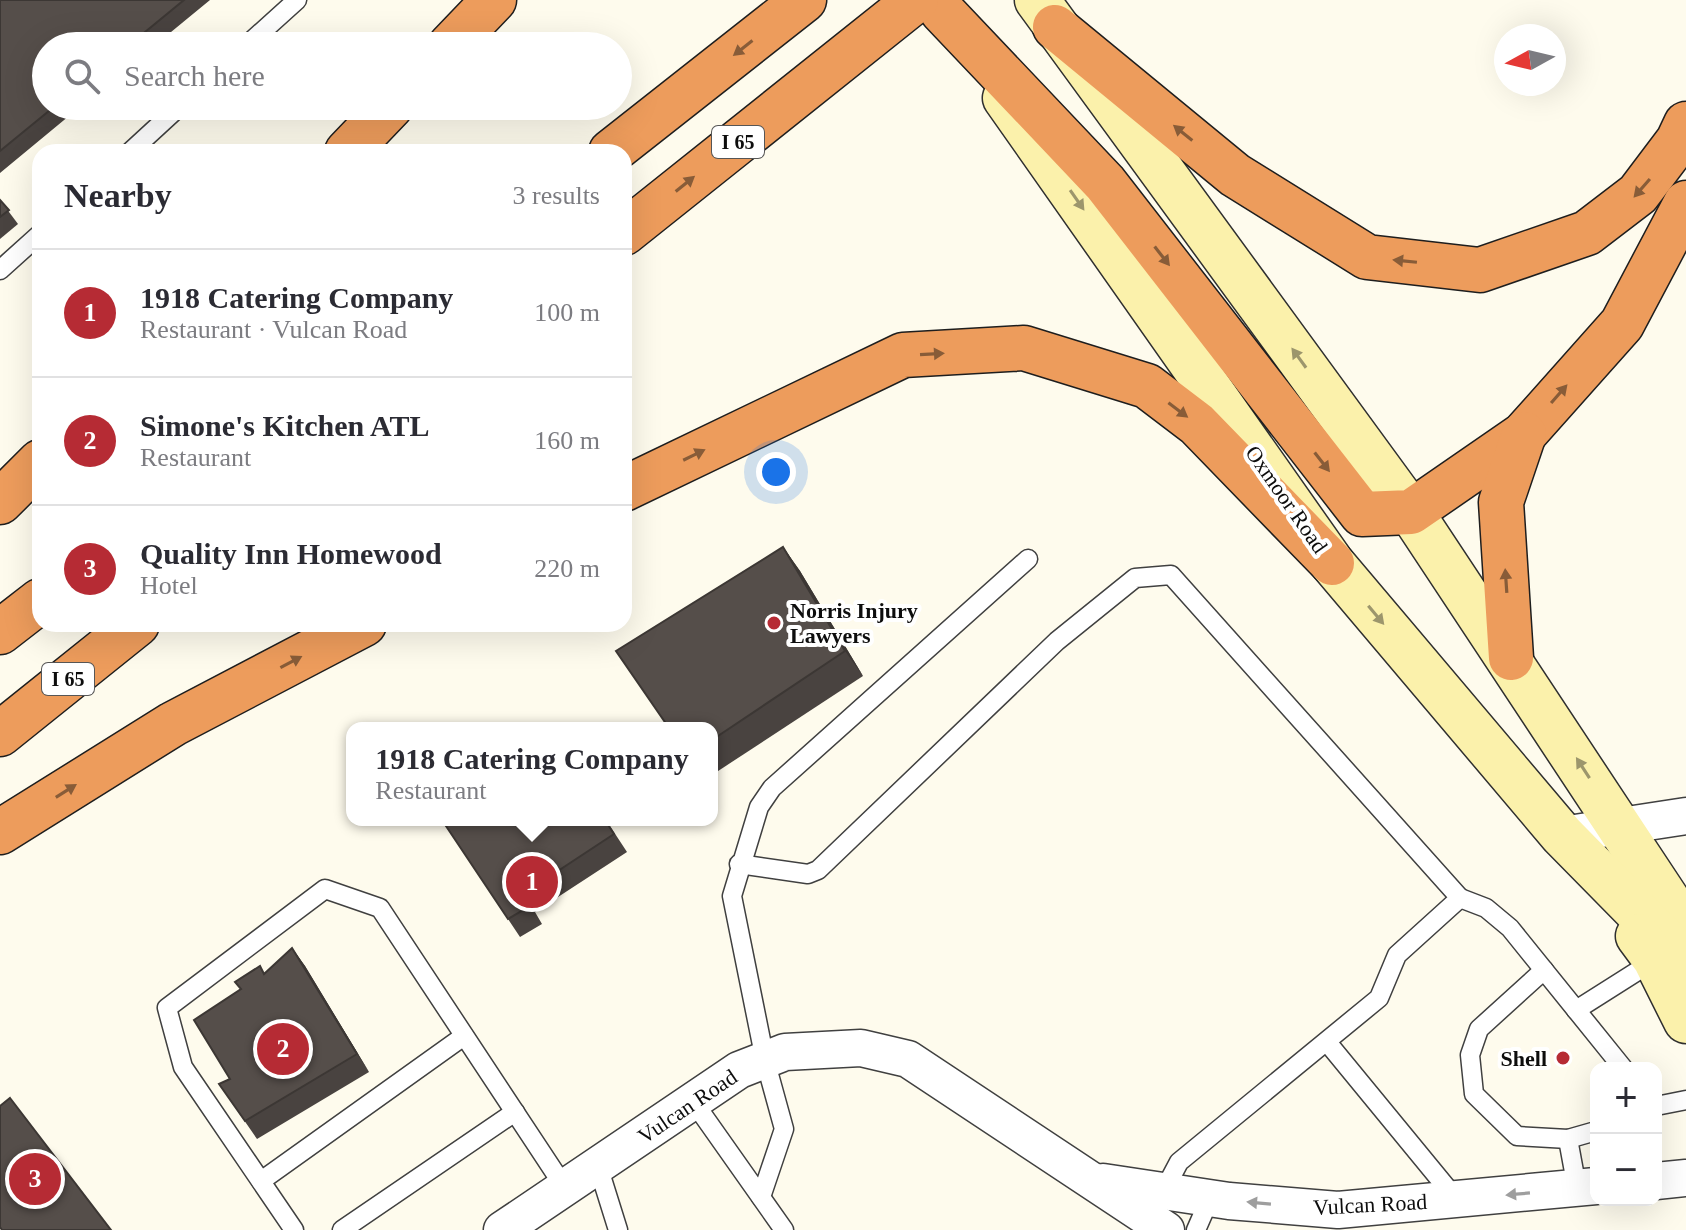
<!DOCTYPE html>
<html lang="en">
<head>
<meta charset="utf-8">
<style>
	:root { --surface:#fff; --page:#f7f7f7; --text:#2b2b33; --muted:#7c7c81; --line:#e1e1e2; --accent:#b62b34 }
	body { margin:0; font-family:"Times New Roman",serif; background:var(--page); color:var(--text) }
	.controls { position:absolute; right:24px; bottom:24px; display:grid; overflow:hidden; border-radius:16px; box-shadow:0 8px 32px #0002 }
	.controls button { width:72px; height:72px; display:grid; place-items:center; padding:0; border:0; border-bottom:2px solid var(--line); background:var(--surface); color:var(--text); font:40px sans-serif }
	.compass { position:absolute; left:1494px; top:24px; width:72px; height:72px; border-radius:50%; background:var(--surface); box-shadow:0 8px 32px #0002; rotate:262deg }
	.you { position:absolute; left:776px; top:472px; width:28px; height:28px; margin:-20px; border:6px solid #fff; border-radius:50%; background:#1a73e8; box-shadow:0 0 0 12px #1a73e833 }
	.badge { display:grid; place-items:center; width:52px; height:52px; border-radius:50%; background:var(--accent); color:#fff; font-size:26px; font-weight:700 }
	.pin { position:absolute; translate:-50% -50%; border:4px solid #fff; box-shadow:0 2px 8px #0006 }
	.popup { position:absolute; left:346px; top:722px; width:372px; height:104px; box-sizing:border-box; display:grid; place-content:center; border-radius:16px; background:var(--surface); filter:drop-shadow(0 2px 6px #0005); font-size:26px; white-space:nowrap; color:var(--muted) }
	.popup b { font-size:30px; color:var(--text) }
	.popup::after { content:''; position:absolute; left:50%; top:100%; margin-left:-16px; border:16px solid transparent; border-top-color:var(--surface) }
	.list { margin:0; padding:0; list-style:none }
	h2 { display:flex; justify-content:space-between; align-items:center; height:104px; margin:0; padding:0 32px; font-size:34px }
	h2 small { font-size:26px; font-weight:400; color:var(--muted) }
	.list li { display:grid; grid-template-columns:52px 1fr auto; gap:24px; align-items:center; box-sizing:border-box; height:128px; padding:0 32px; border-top:2px solid var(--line) }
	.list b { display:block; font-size:30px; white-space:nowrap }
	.list p { margin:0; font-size:26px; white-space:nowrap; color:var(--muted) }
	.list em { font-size:26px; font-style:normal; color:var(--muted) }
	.icon { flex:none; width:44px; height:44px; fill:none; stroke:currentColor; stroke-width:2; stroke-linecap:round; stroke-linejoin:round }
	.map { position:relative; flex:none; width:1686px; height:1230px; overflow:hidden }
	.search { position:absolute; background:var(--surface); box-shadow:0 8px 32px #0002; left:32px; top:32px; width:600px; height:88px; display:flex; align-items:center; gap:20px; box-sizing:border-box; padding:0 28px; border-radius:44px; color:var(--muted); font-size:30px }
	.panel { position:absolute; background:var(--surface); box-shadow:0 8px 32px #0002; left:32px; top:144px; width:600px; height:488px; border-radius:24px }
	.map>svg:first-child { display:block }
</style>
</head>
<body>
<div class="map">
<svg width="1686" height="1230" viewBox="0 0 1686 1230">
	<rect width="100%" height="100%" fill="#fefbed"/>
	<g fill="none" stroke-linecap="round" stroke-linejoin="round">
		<!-- lane casing -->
		<g stroke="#404040" stroke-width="21">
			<g id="lane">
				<path d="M246 46 297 0"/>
				<path d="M130 152 180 106"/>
				<path d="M0 270 40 234"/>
				<path d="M739 864 808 874 818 870 1057 641 1135 578 1171 575 1460 898 1397 955 1379 998 1179 1162 1161 1196"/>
				<path d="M1460 898 1486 908 1510 928 1623 1068"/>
				<path d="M1544 970 1479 1029 1470 1055 1474 1094 1517 1136 1568 1139"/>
				<path d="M1576 1010 1655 960"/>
				<path d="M1327 1042 1456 1199"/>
				<path d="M693 1101 784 1230"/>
				<path d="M1656 1106 1686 1100"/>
				<path d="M598 1166 618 1230"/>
				<path d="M261 1181 464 1036"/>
				<path d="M1577 1188 1568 1139 1596 1131"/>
				<path d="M761 1197 784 1129 765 1060 732 896 759 807 772 788 1028 559"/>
				<path d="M294 1230 183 1067 167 1008 325 889 380 908 565 1188"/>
				<path d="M342 1230 515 1112"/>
				<path d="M1196 1230 1210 1198"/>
			</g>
		</g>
		<!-- street casing -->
		<g stroke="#404040" stroke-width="39">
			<g id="street">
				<path d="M1562 835 1686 816"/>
				<path d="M1656 1181 1686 1178"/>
				<path d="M1103 1182 1229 1201 1338 1210 1596 1186"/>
				<path d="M502 1230 739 1070 785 1052 861 1048 908 1059 1166 1230"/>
			</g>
		</g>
		<!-- secondary casing -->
		<g stroke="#2f2f2f" stroke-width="47">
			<g id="secondary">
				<path d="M1037 0 1411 512 1686 928"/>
				<path d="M1005 98 1332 563 1562 835 1686 961"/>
				<path d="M1638 936 1655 959 1686 1021"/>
			</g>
		</g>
		<!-- highway casing -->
		<g stroke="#1e1e1e" stroke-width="47">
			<g id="highway">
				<path d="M942 11 1105 183 1362 514 1411 512 1524 434 1622 324 1686 203"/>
				<path d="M1055 27 1235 175 1367 257 1480 270 1587 233 1638 194 1678 141 1686 124"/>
				<path d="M450 46 494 0"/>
				<path d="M347 152 391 106"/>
				<path d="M611 152 804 0"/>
				<path d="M624 233 916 0"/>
				<path d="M624 489 903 355 1024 348 1147 386 1197 424 1332 563"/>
				<path d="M0 502 40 462"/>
				<path d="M0 632 40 601"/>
				<path d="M1511 658 1501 502 1524 434"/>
				<path d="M0 734 137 624"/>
				<path d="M0 832 173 724 364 624"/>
			</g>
		</g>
		<!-- lane -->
		<use href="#lane" stroke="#fff" stroke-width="18"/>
		<!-- street -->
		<use href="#street" stroke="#fff" stroke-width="36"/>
		<!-- secondary -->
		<use href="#secondary" stroke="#fbf1ab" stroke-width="44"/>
		<!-- highway -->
		<use href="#highway" stroke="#ed9c5c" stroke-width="44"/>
	</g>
	<!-- wall -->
	<g fill="#494340">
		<path d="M0 0H210L154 46H46V106H81L0 173Z"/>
		<path d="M0 200 18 224 0 239Z"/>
		<path d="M783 547 800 571 863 676 712 775V728Z"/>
		<path d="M442 820H606L627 852 535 912 542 924 520 937Z"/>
		<path d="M292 948 305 966 369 1072 257 1139 219 1084 230 1079 265 973Z"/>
	</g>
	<!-- shaded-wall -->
	<g fill="#3c3734">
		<path d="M783 547 800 571 863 676 845 651Z"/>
		<path d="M292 948 305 966 369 1072 357 1054Z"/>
	</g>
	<!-- building -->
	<g fill="#554e4a" stroke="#3c3734" stroke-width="2">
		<path d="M0 0H184L128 46H46V106H55L0 151Z"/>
		<path d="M0 200 9 210 0 217Z"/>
		<path d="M783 547 845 651 712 740V728H669L616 651Z"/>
		<path d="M442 820H605L614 834 523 894 530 906 508 919Z"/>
		<path d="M292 948 357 1054 245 1121 219 1084 230 1079 194 1020 241 989 235 982 260 966 264 974Z"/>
		<path d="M10 1098 111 1230H2L0 1227V1106Z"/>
	</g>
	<!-- one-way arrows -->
	<defs><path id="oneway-solid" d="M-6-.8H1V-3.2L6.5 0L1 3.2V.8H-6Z" transform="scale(2)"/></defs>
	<g fill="#885c38">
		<use href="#oneway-solid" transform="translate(743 48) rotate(142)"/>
		<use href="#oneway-solid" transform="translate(1183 133) rotate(-141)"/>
		<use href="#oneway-solid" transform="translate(685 184) rotate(-39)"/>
		<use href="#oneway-solid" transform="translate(1642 188) rotate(131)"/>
		<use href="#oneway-solid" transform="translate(1162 256) rotate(52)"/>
		<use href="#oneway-solid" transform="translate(1405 261) rotate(-174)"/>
		<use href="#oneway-solid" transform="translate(932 354) rotate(-3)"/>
		<use href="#oneway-solid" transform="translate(1559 394) rotate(-49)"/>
		<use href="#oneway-solid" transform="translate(1178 410) rotate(37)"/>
		<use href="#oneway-solid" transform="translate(694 455) rotate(-26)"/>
		<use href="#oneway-solid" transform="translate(1322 462) rotate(52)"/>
		<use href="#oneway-solid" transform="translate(1506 581) rotate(-94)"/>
		<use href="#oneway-solid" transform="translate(291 662) rotate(-28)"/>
		<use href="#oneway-solid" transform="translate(66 791) rotate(-32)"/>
	</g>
	<g fill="#9c966c">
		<use href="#oneway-solid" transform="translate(1077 200) rotate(55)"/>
		<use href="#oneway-solid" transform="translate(1299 358) rotate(-126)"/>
		<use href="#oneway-solid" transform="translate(1376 615) rotate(50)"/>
		<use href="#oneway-solid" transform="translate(1583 768) rotate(-123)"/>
	</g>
	<g fill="#9e9e9e">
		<use href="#oneway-solid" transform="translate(1518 1194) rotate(175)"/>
		<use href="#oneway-solid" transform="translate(1259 1203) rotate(-175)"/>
	</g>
	<!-- markers -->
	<g fill="#b62b34" stroke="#fff" stroke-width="3">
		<circle cx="774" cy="623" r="8"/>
		<circle cx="1563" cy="1058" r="8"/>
	</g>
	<g text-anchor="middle" stroke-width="8" stroke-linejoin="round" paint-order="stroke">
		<!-- shield labels -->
		<g fill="#fff" stroke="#565656" stroke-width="2">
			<rect x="712" y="126" width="52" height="32" rx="6"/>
			<rect x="42" y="663" width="52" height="32" rx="6"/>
		</g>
		<g font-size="20" font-weight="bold" fill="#0d0d0d">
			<text x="738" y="149">I 65</text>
			<text x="68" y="686">I 65</text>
		</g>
		<!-- street labels -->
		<g font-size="22" fill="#0d0d0d" stroke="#fff">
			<text transform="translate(1287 499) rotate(55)" y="8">Oxmoor Road</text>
			<text transform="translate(687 1106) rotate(-34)" y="8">Vulcan Road</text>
			<text transform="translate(1370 1204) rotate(-3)" y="8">Vulcan Road</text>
		</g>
		<!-- poi labels -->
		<g font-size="22" font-weight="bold" fill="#0d0d0d" stroke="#fff" text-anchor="start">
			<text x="790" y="618">Norris Injury<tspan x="790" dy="25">Lawyers</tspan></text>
			<text x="1547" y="1066" text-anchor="end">Shell</text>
		</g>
	</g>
</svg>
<div class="controls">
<button>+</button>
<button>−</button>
</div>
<svg class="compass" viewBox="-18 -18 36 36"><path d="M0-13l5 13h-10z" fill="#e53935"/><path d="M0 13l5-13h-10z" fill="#7c7c81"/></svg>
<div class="you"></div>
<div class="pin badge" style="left:532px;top:882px">1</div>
<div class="popup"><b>1918 Catering Company</b>Restaurant</div>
<div class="pin badge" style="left:283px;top:1049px">2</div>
<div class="pin badge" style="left:35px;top:1179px">3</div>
<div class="search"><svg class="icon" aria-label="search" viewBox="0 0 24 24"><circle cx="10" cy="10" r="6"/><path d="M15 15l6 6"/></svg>Search here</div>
<section class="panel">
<h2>Nearby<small>3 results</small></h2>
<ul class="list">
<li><span class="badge">1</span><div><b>1918 Catering Company</b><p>Restaurant · Vulcan Road</p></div><em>100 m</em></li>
<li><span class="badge">2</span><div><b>Simone's Kitchen ATL</b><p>Restaurant</p></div><em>160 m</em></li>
<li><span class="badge">3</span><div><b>Quality Inn Homewood</b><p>Hotel</p></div><em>220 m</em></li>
</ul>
</section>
</div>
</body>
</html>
